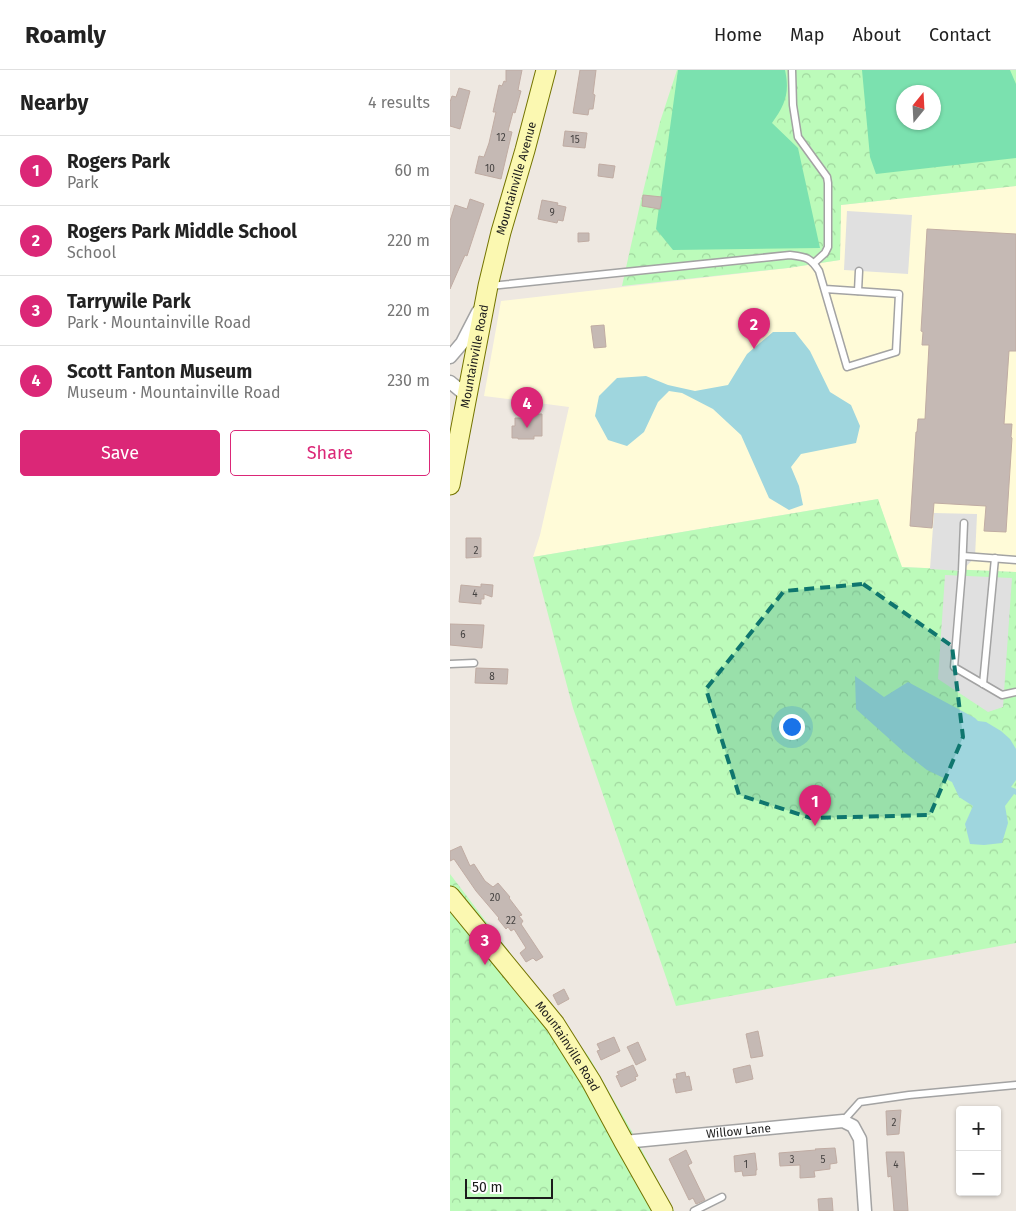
<!DOCTYPE html>
<html lang="en">
<head>
<meta charset="utf-8">
<style>
	:root { --surface:#fff; --page:#f6f6f6; --text:#222; --muted:#767676; --line:#e0e0e0; --accent:#db2777 }
	body { margin:0; font-family:"Fira Sans",sans-serif; background:var(--page); color:var(--text) }
	.controls { position:absolute; right:15px; bottom:15px; display:grid; overflow:hidden; border-radius:5px; box-shadow:0 1px 4px #0004 }
	.controls button { width:45px; height:45px; display:grid; place-items:center; padding:0; border:0; border-bottom:1px solid var(--line); background:var(--surface); color:var(--text); font:25px sans-serif }
	.compass { position:absolute; left:446px; top:15px; width:45px; height:45px; border-radius:50%; background:var(--surface); box-shadow:0 1px 4px #0004; rotate:18deg }
	.scale { position:absolute; left:15px; bottom:12px; width:88px; box-sizing:border-box; padding-left:5px; border:2px solid #1c1c1c; border-top:0; font-size:14px; line-height:18px; white-space:nowrap; color:#1c1c1c; -webkit-text-stroke:4px #fff; paint-order:stroke }
	.you { position:absolute; left:341px; top:656px; width:18px; height:18px; margin:-12px; border:4px solid #fff; border-radius:50%; background:#1a73e8; box-shadow:0 0 0 8px #1a73e833 }
	.badge { display:grid; place-items:center; width:32px; height:32px; border-radius:50%; background:var(--accent); color:#fff; font-size:16px; font-weight:700 }
	.pin { position:absolute; translate:-50% -41px; filter:drop-shadow(0 1px 2px #0008) }
	.pin::after { content:''; position:absolute; top:26px; width:18px; height:15px; background:inherit; clip-path:polygon(0 0,100% 0,50% 100%) }
	.list { margin:0; padding:0; list-style:none }
	h2 { display:flex; justify-content:space-between; align-items:center; height:65px; margin:0; padding:0 20px; font-size:21px }
	h2 small { font-size:16px; font-weight:400; color:var(--muted) }
	.list li { display:grid; grid-template-columns:32px 1fr auto; gap:15px; align-items:center; box-sizing:border-box; height:70px; padding:0 20px; border-top:1px solid var(--line) }
	.list b { display:block; font-size:19px; white-space:nowrap }
	.list p { margin:0; font-size:16px; white-space:nowrap; color:var(--muted) }
	.list em { font-size:16px; font-style:normal; color:var(--muted) }
	.actions { display:flex; gap:10px; padding:15px 20px }
	.actions a { flex:1; padding:11px 0; border:1px solid var(--accent); border-radius:5px; text-align:center; font-size:18px; color:var(--accent) }
	.actions .main { background:var(--accent); color:#fff }
	.map { position:relative; flex:none; width:566px; height:1141px; overflow:hidden }
	header { display:flex; align-items:center; gap:30px; box-sizing:border-box; height:70px; padding:0 25px; background:var(--surface); border-bottom:1px solid var(--line) }
	header strong { font-size:24px }
	nav { display:flex; gap:28px; margin-inline-start:auto; font-size:18px }
	main { display:flex }
	aside { flex:1; background:var(--surface) }
	.map>svg:first-child { display:block }
</style>
</head>
<body>
<header>
<strong>Roamly</strong>
<nav><a>Home</a><a>Map</a><a>About</a><a>Contact</a></nav>
</header>
<main>
<aside>
<h2>Nearby<small>4 results</small></h2>
<ul class="list">
<li><span class="badge">1</span><div><b>Rogers Park</b><p>Park</p></div><em>60 m</em></li>
<li><span class="badge">2</span><div><b>Rogers Park Middle School</b><p>School</p></div><em>220 m</em></li>
<li><span class="badge">3</span><div><b>Tarrywile Park</b><p>Park · Mountainville Road</p></div><em>220 m</em></li>
<li><span class="badge">4</span><div><b>Scott Fanton Museum</b><p>Museum · Mountainville Road</p></div><em>230 m</em></li>
</ul>
<div class="actions"><a class="main">Save</a><a>Share</a></div>
</aside>
<div class="map">
<svg width="566" height="1141" viewBox="0 0 566 1141">
	<defs>
		<pattern id="park-crowns" width="20" height="18" patternUnits="userSpaceOnUse" patternTransform="scale(1.25)"><rect width="20" height="18" fill="#bcfbba"/><path d="M2 6a3 3 0 1 1 6 0M12 15a3 3 0 1 1 6 0" fill="none" stroke="#a1d79f"/></pattern>
	</defs>
	<rect width="100%" height="100%" fill="#eee8e1"/>
	<!-- education -->
	<path fill="#fffbd8" d="M566 116V502L451 497 428 429 83 487 90 465 119 337 34 326 51 231 338 198 390 190 391 135Z"/>
	<!-- park -->
	<g fill="url(#park-crowns)" fill-rule="evenodd">
		<path d="M227 0H566V116L391 135 390 190 338 198 172 216 191 130 210 52ZM453 22H483V52H453Z"/>
		<path d="M428 429 452 497 566 502V873L226 936 123 638 105 571 83 487Z"/>
		<path d="M0 804 139 987 181 1060 224 1141H0Z"/>
	</g>
	<!-- pitch -->
	<g fill="#7be1af" fill-rule="evenodd">
		<path d="M228 0H335C340 23 335 35 322 53L348 78 370 178 223 180 206 159Z"/>
		<path d="M412 0H560L566 14V88L426 104 420 87ZM483 22V52H453V22Z"/>
	</g>
	<!-- parking -->
	<g fill="#e0e0e0">
		<path d="M397 141 462 145 458 204 394 200Z"/>
		<path d="M484 443 527 444 525 487 512 501 480 499Z"/>
		<path d="M495 505 562 508 553 637 538 642 488 609Z"/>
	</g>
	<!-- water -->
	<g fill="#9fd6de">
		<path d="M323 262H345L360 281 380 322 401 335 410 356 406 373 351 384 341 397 349 416 353 435 339 440 319 428 291 365 263 339 232 323 219 321 208 332 194 362 177 376 158 370 145 346 149 326 167 308 196 306 218 315 245 321 278 315 297 284Z"/>
		<path d="M405 606 434 627 458 612 525 648 528 651 536 652 551 661 560 669 566 679V710L561 717 566 719V725L564 724 555 736 558 753 552 773 534 775 520 774 515 754 523 736 509 727 502 712 477 700 454 682 406 639Z"/>
	</g>
	<!-- building -->
	<g fill="#c5b9b4" stroke="#c0aca3">
		<path d="M56 0H72L68 20 71 21 65 43 63 42 58 61 62 62 51 109 25 103 29 86 34 87 39 73 46 42H43L49 15 52 16 54 11 56 12Z"/>
		<path d="M130 0H146L143 24 145 25 143 39H139L138 45 123 43Z"/>
		<path d="M9 18 20 21 10 59 0 56V32L2 26 6 27Z"/>
		<path d="M115 61 137 63 135 78 113 76Z"/>
		<path d="M149 94 165 96 163 108 148 106Z"/>
		<path d="M193 125 212 127 210 139 192 136Z"/>
		<path d="M20 129 34 134 17 186 15 185 0 219V151L5 135 17 139Z"/>
		<path d="M92 130 108 133 107 135 116 137 113 151 108 150 107 153 88 149Z"/>
		<path d="M477 159 566 164V281H559L554 354H562L561 367 562 368 556 462 534 461 536 436 484 433 482 458 460 456 466 362H467L468 349H475L479 275H472L473 262 471 261Z"/>
		<path d="M128 163H139V171L128 172Z"/>
		<path d="M154 255 156 277 144 278 141 256Z"/>
		<path d="M78 344H92V366H84V369H68V368H62V356H65V348H78Z"/>
		<path d="M16 468H31V487L16 488Z"/>
		<path d="M31 514 43 515 42 527 34 524V529H31V534L9 532 11 515 31 517Z"/>
		<path d="M0 554 34 555 32 578 0 575Z"/>
		<path d="M26 598 58 599 57 614 25 613Z"/>
		<path d="M11 776 20 796 24 794 35 811 43 817 48 813 60 827 59 828 72 845 69 846 73 851 71 854 93 887 86 891 83 888 76 892 70 883 76 878 64 859 61 861 58 857 56 859 48 849 49 848 26 821 4 789 0 791V781Z"/>
		<path d="M114 919 119 929 108 935 103 925Z"/>
		<path d="M308 961 313 986 301 988 296 964Z"/>
		<path d="M164 967 170 981 151 990 147 981 150 980 147 974Z"/>
		<path d="M188 972 196 990 186 995 177 977Z"/>
		<path d="M183 995 188 1006 185 1007 186 1010 171 1017 166 1006 169 1005 167 1002Z"/>
		<path d="M300 995 303 1009 286 1013 283 999Z"/>
		<path d="M235 1002 236 1007 239 1006 242 1020 226 1023 223 1009H227L226 1004Z"/>
		<path d="M451 1040 449 1064 437 1065 436 1041Z"/>
		<path d="M385 1078 387 1093 380 1094V1099L364 1101 365 1107 350 1108V1095L330 1096 329 1083 366 1080 365 1079Z"/>
		<path d="M236 1080 242 1093 238 1095 255 1130 246 1134 243 1128 239 1130 219 1089Z"/>
		<path d="M436 1082H454L458 1141H444L441 1106 438 1107Z"/>
		<path d="M305 1083 307 1100H306V1105L293 1106 292 1101 285 1102 284 1086Z"/>
		<path d="M382 1128 383 1141H369L368 1129Z"/>
	</g>
	<g fill="none" stroke-linecap="round" stroke-linejoin="round">
		<!-- lane casing -->
		<g stroke="#a3a3a3" stroke-width="9">
			<g id="lane">
				<path d="M342 0 343 35 348 67 377 107 378 113V177L375 183 364 193"/>
				<path d="M40 216 340 185C356 187 360 187 369 201L397 297 446 282 449 224 375 219"/>
				<path d="M408 221 409 201"/>
				<path d="M514 453 512 501 504 597 552 625 566 622"/>
				<path d="M513 486 566 490"/>
				<path d="M0 594 24 593"/>
				<path d="M533 614 545 488"/>
				<path d="M393 1051 410 1032 459 1025 566 1015"/>
				<path d="M244 1141 272 1127"/>
			</g>
		</g>
		<!-- street casing -->
		<g stroke="#a3a3a3" stroke-width="15">
			<g id="street">
				<path d="M0 287 12 273 28 242"/>
				<path d="M0 312 17 326"/>
				<path id="s1" d="M174 1072 393 1051 403 1056 410 1069 415 1141"/>
			</g>
		</g>
		<!-- secondary casing -->
		<g stroke="#747401" stroke-width="21">
			<g id="secondary">
				<path id="s2" d="M0 415 38 216 51 162 75 80 96 0"/>
				<path id="s3" d="M0 826 105 954 141 1011 174 1072 213 1141"/>
			</g>
		</g>
		<!-- lane -->
		<use href="#lane" stroke="#fff" stroke-width="6"/>
		<!-- street -->
		<use href="#street" stroke="#fff" stroke-width="12"/>
		<!-- secondary -->
		<use href="#secondary" stroke="#fbf8b1" stroke-width="19"/>
	</g>
	<!-- marked area -->
	<path fill="#0f766e" fill-opacity="0.2" stroke="#0f766e" stroke-width="4" stroke-dasharray="10 6" stroke-linejoin="round" d="M413 514 502 576 513 667 480 745 361 748 289 725 256 619 334 521Z"/>
	<g text-anchor="middle" stroke-width="5" stroke-linejoin="round" paint-order="stroke">
		<!-- number labels -->
		<g font-size="10" fill="#464342">
			<text x="51" y="71">12</text>
			<text x="125" y="73">15</text>
			<text x="40" y="102">10</text>
			<text x="102" y="146">9</text>
			<text x="26" y="484">2</text>
			<text x="25" y="527">4</text>
			<text x="13" y="568">6</text>
			<text x="42" y="610">8</text>
			<text x="45" y="831">20</text>
			<text x="61" y="854">22</text>
			<text x="444" y="1056">2</text>
			<text x="342" y="1093">3</text>
			<text x="373" y="1093">5</text>
			<text x="296" y="1098">1</text>
			<text x="446" y="1098">4</text>
		</g>
		<!-- street labels -->
		<g font-size="12" fill="#1c1c1c" stroke="#fff">
			<text dy="4" stroke="none"><textPath href="#s2" startOffset="314">Mountainville Avenue</textPath></text>
			<text dy="4" stroke="none"><textPath href="#s2" startOffset="131">Mountainville Road</textPath></text>
			<text dy="4" stroke="none"><textPath href="#s3" startOffset="191">Mountainville Road</textPath></text>
			<text dy="4" stroke="none"><textPath href="#s1" startOffset="115">Willow Lane</textPath></text>
		</g>
	</g>
</svg>
<div class="controls">
<button>+</button>
<button>−</button>
</div>
<svg class="compass" viewBox="-18 -18 36 36"><path d="M0-13l5 13h-10z" fill="#e53935"/><path d="M0 13l5-13h-10z" fill="#767676"/></svg>
<div class="scale">50 m</div>
<div class="you"></div>
<div class="pin badge" style="left:365px;top:756px">1</div>
<div class="pin badge" style="left:304px;top:279px">2</div>
<div class="pin badge" style="left:35px;top:895px">3</div>
<div class="pin badge" style="left:77px;top:358px">4</div>
</div>
</main>
</body>
</html>
